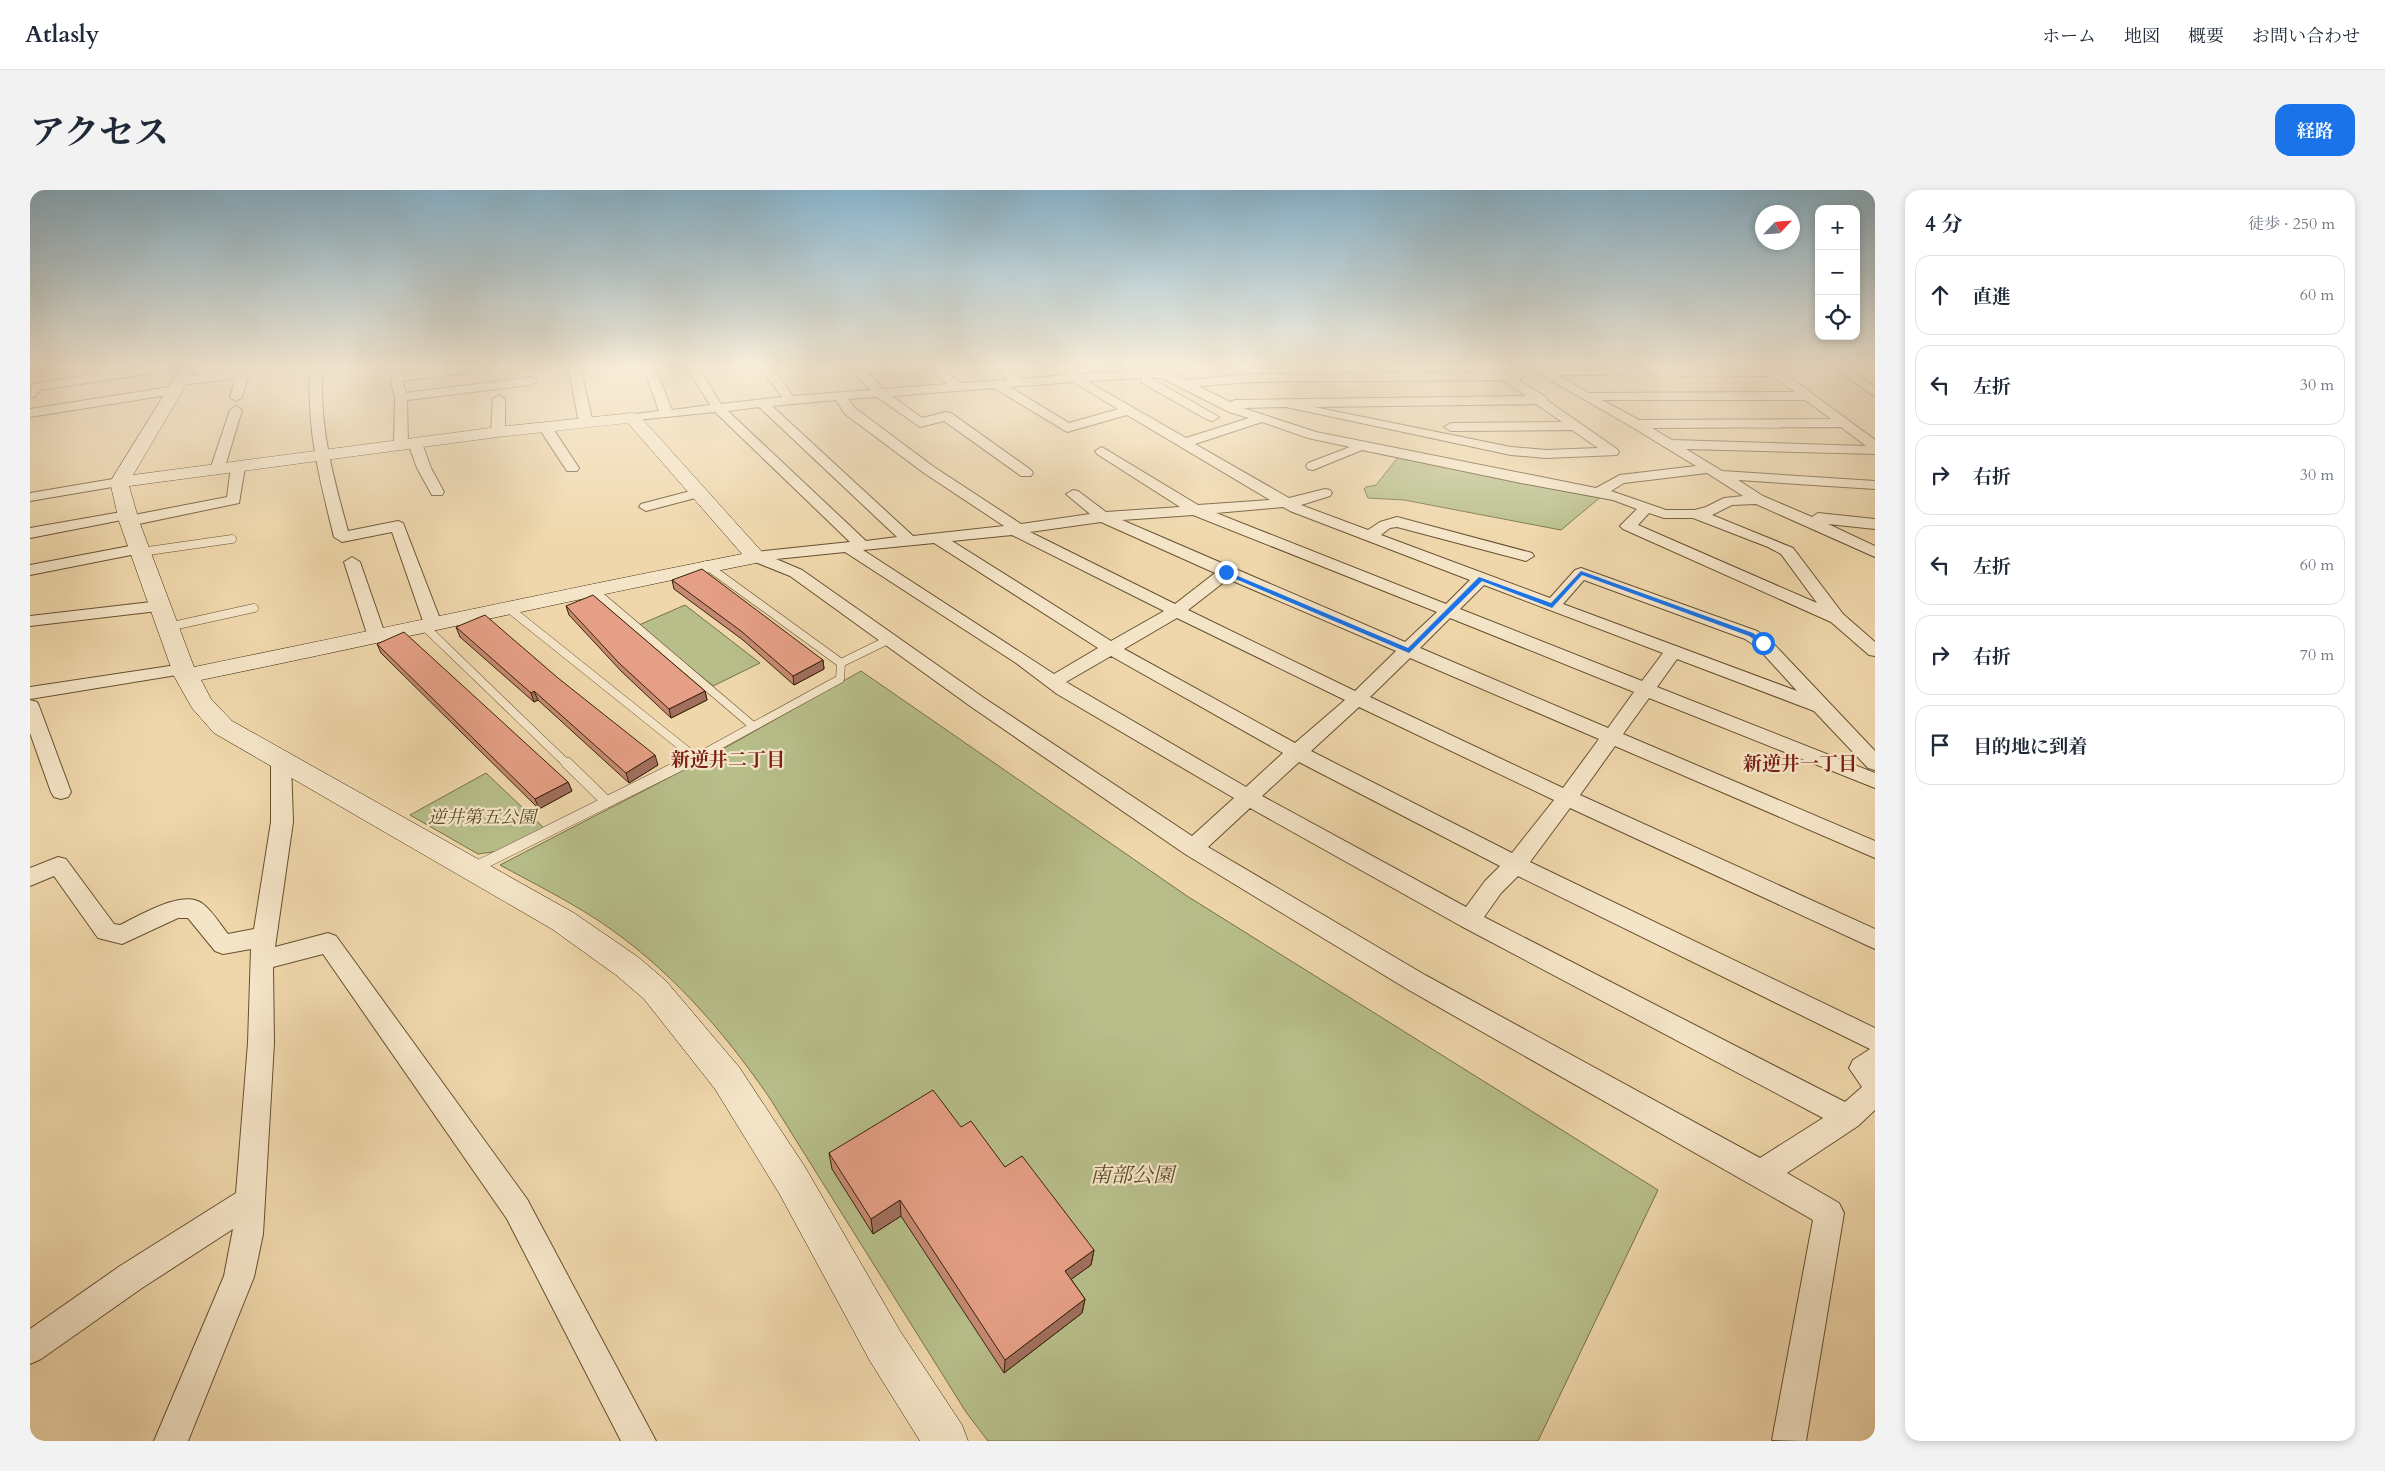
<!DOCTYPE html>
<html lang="ja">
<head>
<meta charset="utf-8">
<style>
	:root { --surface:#fff; --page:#f2f2f3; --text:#1f2937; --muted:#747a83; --line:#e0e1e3; --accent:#1a73e8 }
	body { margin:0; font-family:Cardo,"Noto Serif JP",serif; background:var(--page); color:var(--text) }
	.controls { position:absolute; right:15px; top:15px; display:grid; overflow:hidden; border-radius:10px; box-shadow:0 2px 8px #0003 }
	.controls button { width:45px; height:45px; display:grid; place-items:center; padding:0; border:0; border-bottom:1px solid var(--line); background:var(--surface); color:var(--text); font:25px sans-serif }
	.compass { position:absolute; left:1725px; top:15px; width:45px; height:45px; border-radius:50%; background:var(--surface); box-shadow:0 2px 8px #0003; rotate:64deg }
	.stop { position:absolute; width:15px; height:15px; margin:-11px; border:4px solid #1a73e8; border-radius:50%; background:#fff }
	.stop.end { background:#1a73e8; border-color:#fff; box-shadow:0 1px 5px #0008 }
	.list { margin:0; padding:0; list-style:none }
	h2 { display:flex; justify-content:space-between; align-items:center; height:65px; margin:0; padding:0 20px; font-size:21px }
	h2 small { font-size:16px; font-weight:400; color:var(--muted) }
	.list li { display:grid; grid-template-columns:32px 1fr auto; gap:15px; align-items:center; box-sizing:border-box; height:80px; margin:0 10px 10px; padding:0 10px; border:1px solid var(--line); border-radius:15px }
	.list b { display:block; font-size:19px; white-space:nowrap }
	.list em { font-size:16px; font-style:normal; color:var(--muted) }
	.icon { flex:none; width:28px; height:28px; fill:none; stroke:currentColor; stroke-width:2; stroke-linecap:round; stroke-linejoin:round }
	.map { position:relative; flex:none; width:1845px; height:1251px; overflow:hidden; border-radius:15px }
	header { display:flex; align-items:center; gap:30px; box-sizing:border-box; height:70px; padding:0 25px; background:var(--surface); border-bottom:1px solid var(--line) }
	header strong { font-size:24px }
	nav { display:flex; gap:28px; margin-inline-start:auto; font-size:18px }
	.intro { display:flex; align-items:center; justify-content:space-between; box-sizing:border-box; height:120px; padding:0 30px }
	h1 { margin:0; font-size:35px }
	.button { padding:12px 22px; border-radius:15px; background:var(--accent); color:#fff; font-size:18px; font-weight:700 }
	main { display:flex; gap:30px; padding:0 30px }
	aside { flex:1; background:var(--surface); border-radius:15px; box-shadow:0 2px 8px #0003 }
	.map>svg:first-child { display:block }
</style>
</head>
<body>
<header>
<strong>Atlasly</strong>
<nav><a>ホーム</a><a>地図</a><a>概要</a><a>お問い合わせ</a></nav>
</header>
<div class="intro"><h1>アクセス</h1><a class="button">経路</a></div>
<main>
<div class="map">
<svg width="1845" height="1251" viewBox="0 0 1845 1251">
	<rect width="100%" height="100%" fill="#efd7ab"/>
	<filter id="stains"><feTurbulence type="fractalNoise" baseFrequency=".004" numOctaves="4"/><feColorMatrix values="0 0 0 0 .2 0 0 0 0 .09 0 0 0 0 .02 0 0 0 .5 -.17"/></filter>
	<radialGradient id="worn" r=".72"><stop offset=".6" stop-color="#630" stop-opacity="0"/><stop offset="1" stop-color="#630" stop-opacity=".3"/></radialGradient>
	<!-- green -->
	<g fill="#b7be8a" stroke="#787048">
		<path d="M1369 266 1497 294 1572 306 1531 340 1374 310 1338 308 1334 299 1336 297 1346 295Z"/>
		<path d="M655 415 730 473 683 496 609 435Z"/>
		<path d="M831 481 1157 706 1628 1000 1508 1251H958L936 1222 739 907C692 839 638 777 569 731 537 710 503 693 470 675L677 568Z"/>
		<path d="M456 583 514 638 469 661 448 664 380 625Z"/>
	</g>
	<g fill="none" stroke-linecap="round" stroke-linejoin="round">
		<!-- lane-far2 casing -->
		<g stroke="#66502e" stroke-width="8">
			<path id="lane-far2" d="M199 349H202"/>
		</g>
		<!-- lane-far1 casing -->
		<g stroke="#66502e" stroke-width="9">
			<g id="lane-far1">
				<path d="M111 362 202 349"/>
				<path d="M562 399 723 536"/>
				<path d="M477 417 666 568"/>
				<path d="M394 436 538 575"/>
				<path d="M138 437 224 418"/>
				<path d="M811 473 860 449"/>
				<path d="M653 575 810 489 811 473 676 375"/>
			</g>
		</g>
		<!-- lane casing -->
		<g stroke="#66502e" stroke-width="12">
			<g id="lane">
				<path d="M537 573 577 612"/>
				<path d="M444 678 655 573"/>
			</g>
		</g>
		<!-- street casing -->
		<g stroke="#66502e" stroke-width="2">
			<g id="street">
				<path d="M118 176H150L144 180 10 200 4 207 0 208 2 194Z"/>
				<path d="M281 176H293C288 234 303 286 318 341L368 331 373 333 412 434 409 438H397L394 434 362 342 312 352 304 347C290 290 275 235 281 176Z"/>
				<path d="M429 176H466L460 180 372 191 376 203 501 187 507 191 501 195 377 210 378 255 371 259 366 258 364 255 365 207 361 193 362 191 360 188 362 185Z"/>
				<path d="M538 176H550L563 233 561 236H551L549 233Z"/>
				<path d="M613 176H625L642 220 680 215 656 176H668L691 214 752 207 729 176H741L763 206 840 200 818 176H831L853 199 917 194 898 176H911L930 193 978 190 962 176H976L991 189 1036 185 1042 181 1049 184 1134 180 1156 190 1224 184 1489 182 1495 186 1488 190 1516 207 1518 211 1587 259 1589 262 1587 265 1516 268 1481 265 1256 217 1213 218 1286 242 1566 298 1590 285 1666 276 1602 237 1496 176 1733 178 1731 176H1745L1845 250V264L1656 259 1692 281 1845 291V299L1708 290 1733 306 1782 327 1788 323 1845 329V339L1798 334 1845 356V367L1726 314 1702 315 1682 325 1763 358 1813 424 1845 452V466L1839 465 1801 432 1593 339 1590 336 1607 319 1583 310 1491 293 1332 260 1283 280 1278 279 1276 276 1278 273 1320 257 1278 248 1232 232 1165 254 1259 308 1295 299 1300 300 1302 303 1300 306 1271 315 1338 340 1350 332 1367 327 1502 363 1504 366 1496 371 1367 337 1360 338 1351 345 1520 408 1545 380 1551 378 1727 441 1739 449 1845 561V580L1838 578 1784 521 1647 469 1627 497 1845 583V598L1619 508 1593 544 1845 651V668L1585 556 1550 605 1845 739V759L1540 618 1500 672 1845 838V920L1828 936 1757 983 1809 1013 1814 1023 1776 1251 1742 1250 1783 1030 1377 799 1155 664 940 516 760 386 720 370 718 367 720 364 726 362 820 352 685 222 597 231 596 228 597 225 629 221ZM1527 185 1742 186 1765 202 1559 203ZM1111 188 1112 193 1178 230 1183 231 1189 227 1121 188H1132L1199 222 1219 228 1156 248 1057 191ZM1472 190 1496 206 1205 210 1200 212 1168 196 1224 192ZM1043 192 1088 219 1039 233 980 197ZM964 198 1037 242 1097 225 1240 310 1168 315 1072 257 1065 261 1067 264 1150 317 1076 322 1048 301 1043 300 1036 304 1060 324 991 334 904 277 825 218 818 209 847 207 890 237 914 231 991 286H1001L1003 283 1001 280 921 223 916 222 892 228 862 206ZM806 210 815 224 894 283 974 336 883 346 742 216ZM1572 210H1775L1801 229 1609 230ZM1506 214 1532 232 1421 233 1414 237 1421 241 1542 240 1568 258 1516 260 1481 257 1284 217ZM729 217 867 347 836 351 698 221ZM1811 237 1836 256 1642 250 1622 238ZM1677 283 1713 306 1694 308 1676 317 1665 320H1636L1581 301 1594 293ZM1253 317 1260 321 1440 390 1416 414 1186 323ZM1619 323 1634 328H1663L1738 357 1751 364 1787 413 1608 335ZM1163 325 1407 422 1375 452 1092 330ZM1071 332 1185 383 1145 414 1000 342ZM982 345 1134 421 1081 451 922 351ZM904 353 1068 458 1024 484 833 360ZM815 362 986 473 1027 504 1204 608 1162 646 954 508 772 380 746 369ZM1198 389 1366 461 1325 501 1158 420ZM1554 390 1715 449 1727 457 1767 501 1533 414ZM1454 395 1633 463 1612 491 1430 419ZM1147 428 1315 510 1265 553 1094 459ZM1420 428 1604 502 1578 538 1390 458ZM1081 466 1253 563 1216 597 1036 492ZM1380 468 1569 549 1533 598 1340 507ZM1329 517 1524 610 1482 663 1281 561ZM1269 572 1470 676 1455 691 1436 717 1232 606ZM1220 618 1431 736 1793 928 1730 968 1395 785 1178 657ZM1488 686 1840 859 1823 870 1819 878 1832 897 1815 912 1454 727 1471 703Z"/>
				<path d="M1802 176H1816L1845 197V207Z"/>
				<path d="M213 180 219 184 212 207 206 211 200 207 206 188 152 195 146 191 152 187Z"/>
				<path d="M146 196 150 197 152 200 150 203 0 227V219Z"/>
				<path d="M469 205 475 209V242L468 246 461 242 463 209Z"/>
				<path d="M206 216 212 220 194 280 192 283H182L180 280 200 220Z"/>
				<path d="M515 233 520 234 549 278 547 281H537L535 278 508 237Z"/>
				<path d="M385 249 392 253 401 278 414 302 412 305H402L387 278 378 253Z"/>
				<path d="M208 273 215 277 209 313 99 336 94 334 92 330 0 348V338L97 321 102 322 104 325 197 307 201 277Z"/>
				<path d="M89 288 96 292 94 295 0 311V303Z"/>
				<path d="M668 299 673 300 675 303 673 306 616 321 609 317 611 314Z"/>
				<path d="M110 354 116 356 118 359 116 362 0 385V375Z"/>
				<path d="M322 367 330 372 356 447 353 451H341L338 447 314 372Z"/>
				<path d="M130 411 136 412 138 416 136 420 0 436V426Z"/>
				<path d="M153 474 159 475 162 479 159 483 0 509V497Z"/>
				<path d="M0 510 7 512 9 516 41 602 38 607 31 609 24 607 21 602 0 543Z"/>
				<path d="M251 565 258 567 261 572 263 632 245 757 298 743 306 746 497 1009 626 1251H591L477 1029 293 764 243 777 244 853 233 1044 224 1087 158 1251H124L194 1086 203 1039 112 1098 11 1169 0 1174V1139L90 1076 206 1003 218 853 221 759 193 764 185 761 158 728H148L92 754 68 748 24 686 0 696V678L28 667 36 669 84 734 90 735C109 726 154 698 173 714 183 722 190 734 198 744L224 739 241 632V572L244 567Z"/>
			</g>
		</g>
		<!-- secondary casing -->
		<g stroke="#382305" stroke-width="1">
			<path id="secondary" d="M152 176H167L103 285 468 237 602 223 608 224 733 363 736 367 733 371 726 373C540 410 356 452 171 490L181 509 202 531 544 723 608 767 636 791 709 877 775 977 870 1141 932 1235 938 1251H890L840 1171 749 1003 685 899 614 809 586 785 522 739 184 543 162 518 144 486 89 331 80 292ZM598 233 712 364C529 400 347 440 164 477L109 331 99 296 468 247Z"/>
		</g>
		<!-- lane-far2 -->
		<use href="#lane-far2" stroke="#f5e5c8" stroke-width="6"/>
		<!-- lane-far1 -->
		<use href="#lane-far1" stroke="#f5e5c8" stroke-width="8"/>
		<!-- lane -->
		<use href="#lane" stroke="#f5e5c8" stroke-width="11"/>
		<!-- street -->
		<use href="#street" fill="#f5e5c8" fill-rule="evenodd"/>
		<!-- secondary -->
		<use href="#secondary" fill="#f5e5c8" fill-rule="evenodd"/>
	</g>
	<!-- wall -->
	<g fill="#c58973" stroke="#382305">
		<path d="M642 390 793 470 794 479 764 495 713 450 644 399Z"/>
		<path d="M536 416 675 501 677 510 641 528 592 482 539 425Z"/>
		<path d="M426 437 628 575 599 593 508 510 504 512 430 447Z"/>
		<path d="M347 454 538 592 542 601 509 619 351 463Z"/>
		<path d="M931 937 975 977 1064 1060 1061 1075 1041 1089 1055 1109 1052 1123 974 1183 871 1026 843 1044 802 979 799 963Z"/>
	</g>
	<!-- shaded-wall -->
	<g fill="#a06f5e" stroke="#382305">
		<path d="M793 470 794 479 764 495 763 486Z"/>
		<path d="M504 501 508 510 504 512 501 503Z"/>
		<path d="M675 501 677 510 641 528 639 519Z"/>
		<path d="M625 565 628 575 599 593 596 583Z"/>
		<path d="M538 592 542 601 509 619 505 609Z"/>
		<path d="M870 1010 871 1026 843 1044 841 1029Z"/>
		<path d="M1064 1060 1061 1075 1032 1096 1035 1081Z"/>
		<path d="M1055 1109 1052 1123 974 1183 975 1170Z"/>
	</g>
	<!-- building -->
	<g fill="#e59f86" stroke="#382305">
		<path d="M672 379 793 470 763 486 711 441 642 390Z"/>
		<path d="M563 405 675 501 639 519 589 473 536 416Z"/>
		<path d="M455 425 528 488 625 565 596 583 504 501 501 503 426 437Z"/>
		<path d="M374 442 538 592 505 609 347 454Z"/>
		<path d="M903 900 931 937 941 931 975 977 992 966 1064 1060 1035 1081 1055 1109 975 1170 870 1010 841 1029 799 963Z"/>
	</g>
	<!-- sky -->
	<linearGradient id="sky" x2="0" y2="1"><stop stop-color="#89b6d0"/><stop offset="0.5" stop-color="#f8edd9"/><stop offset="1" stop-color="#f8edd9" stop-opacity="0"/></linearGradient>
	<rect width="1845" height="352" fill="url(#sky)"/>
	<!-- route -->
	<path fill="#1a73e8" d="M1196 381 1378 458 1449 387 1521 413 1551 381 1723 443 1736 453 1731 454 1719 446 1552 385 1522 418 1452 391 1379 463 1194 384Z"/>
	<g text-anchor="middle" stroke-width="4.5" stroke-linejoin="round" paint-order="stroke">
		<!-- park labels -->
		<g font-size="18" font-style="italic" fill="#584a26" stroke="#f5e5c8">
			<text x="452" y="633">逆井第五公園</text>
		</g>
		<!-- neighbourhood labels -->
		<g font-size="19" font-weight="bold" fill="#7a1f14" stroke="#f5e5c8">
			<text x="698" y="576">新逆井二丁目</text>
			<text x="1770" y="580">新逆井一丁目</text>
		</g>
		<!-- near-park labels -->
		<g font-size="21" font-style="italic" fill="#584a26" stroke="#f5e5c8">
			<text x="1102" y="992">南部公園</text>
		</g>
	</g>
	<rect width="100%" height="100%" filter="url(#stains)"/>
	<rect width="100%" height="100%" fill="url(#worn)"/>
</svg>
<div class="controls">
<button>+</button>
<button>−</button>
<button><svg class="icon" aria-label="locate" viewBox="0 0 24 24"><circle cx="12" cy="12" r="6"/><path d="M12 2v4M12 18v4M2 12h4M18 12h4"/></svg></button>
</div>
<svg class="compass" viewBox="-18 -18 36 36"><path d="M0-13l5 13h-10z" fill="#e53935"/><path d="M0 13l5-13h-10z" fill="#747a83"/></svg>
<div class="stop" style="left:1733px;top:453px"></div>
<div class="stop end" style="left:1196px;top:382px"></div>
</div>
<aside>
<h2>4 分<small>徒歩 · 250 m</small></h2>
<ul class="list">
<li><svg class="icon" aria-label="ahead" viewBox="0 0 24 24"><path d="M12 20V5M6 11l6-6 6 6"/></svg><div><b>直進</b></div><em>60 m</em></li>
<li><svg class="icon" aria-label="left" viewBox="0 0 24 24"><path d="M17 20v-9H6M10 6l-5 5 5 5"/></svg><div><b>左折</b></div><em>30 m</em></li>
<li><svg class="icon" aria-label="right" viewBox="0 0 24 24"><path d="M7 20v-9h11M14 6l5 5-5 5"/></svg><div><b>右折</b></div><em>30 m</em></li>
<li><svg class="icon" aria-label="left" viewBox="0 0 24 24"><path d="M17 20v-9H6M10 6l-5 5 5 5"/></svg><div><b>左折</b></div><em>60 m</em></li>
<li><svg class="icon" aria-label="right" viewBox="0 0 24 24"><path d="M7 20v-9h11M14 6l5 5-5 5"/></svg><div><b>右折</b></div><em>70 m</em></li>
<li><svg class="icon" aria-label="arrive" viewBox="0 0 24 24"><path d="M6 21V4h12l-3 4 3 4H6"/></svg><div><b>目的地に到着</b></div></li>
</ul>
</aside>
</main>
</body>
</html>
